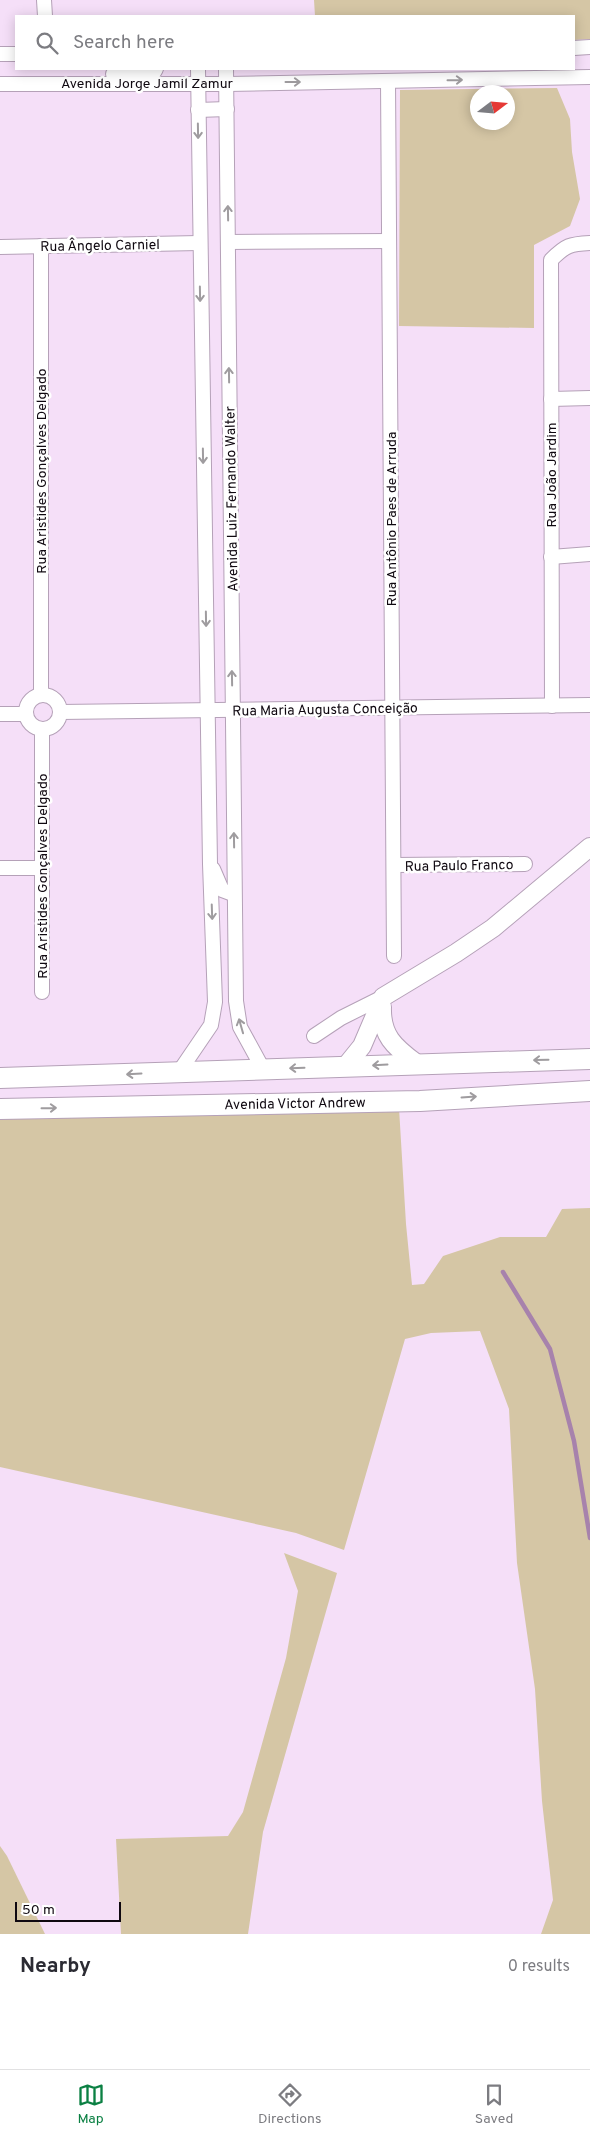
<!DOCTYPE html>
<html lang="en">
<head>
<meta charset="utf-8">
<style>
	:root { --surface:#fff; --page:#f2f2f3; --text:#2b2b33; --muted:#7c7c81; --line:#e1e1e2; --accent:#0b8043 }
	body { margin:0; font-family:Overpass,sans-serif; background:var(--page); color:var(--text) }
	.compass { position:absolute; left:470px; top:85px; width:45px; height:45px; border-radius:50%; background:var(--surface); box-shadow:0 2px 12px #0003; rotate:74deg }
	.scale { position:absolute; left:15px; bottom:12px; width:106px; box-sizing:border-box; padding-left:5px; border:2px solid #0f0810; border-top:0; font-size:14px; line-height:18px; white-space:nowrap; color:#0f0810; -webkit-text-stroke:4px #fff; paint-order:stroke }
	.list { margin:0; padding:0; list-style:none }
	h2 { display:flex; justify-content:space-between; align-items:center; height:65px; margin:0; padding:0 20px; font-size:21px }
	h2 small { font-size:16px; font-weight:400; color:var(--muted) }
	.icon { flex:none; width:28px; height:28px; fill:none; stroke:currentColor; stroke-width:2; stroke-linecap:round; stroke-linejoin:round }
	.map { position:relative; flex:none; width:590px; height:1934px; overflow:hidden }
	.search { position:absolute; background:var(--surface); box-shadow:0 2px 12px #0003; left:15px; right:15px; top:15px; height:55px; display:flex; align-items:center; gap:12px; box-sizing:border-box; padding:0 18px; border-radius:0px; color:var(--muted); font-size:19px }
	.sheet { height:135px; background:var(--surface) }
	nav { display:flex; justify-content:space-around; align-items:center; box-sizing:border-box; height:70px; border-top:1px solid var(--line); background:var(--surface); font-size:14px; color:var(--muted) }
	nav a { display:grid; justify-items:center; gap:2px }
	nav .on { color:var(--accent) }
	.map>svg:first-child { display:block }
</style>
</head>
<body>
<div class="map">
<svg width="590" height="1934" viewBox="0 0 590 1934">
	<rect width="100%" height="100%" fill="#f5dff8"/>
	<!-- green -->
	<g fill="#d5c6a5" fill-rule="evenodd">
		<path d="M314 0H590V39L574 40V16H315Z"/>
		<path d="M557 88 570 119 572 152 580 199 570 226 534 245V328L399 326 400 90ZM478 92H508V122H478Z"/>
		<path d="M399 1108 406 1224 412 1285 424 1284 443 1256 500 1237H546L562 1209 590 1208V1934H541L553 1900 542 1801 535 1689 517 1563 509 1409 480 1331 431 1333 405 1339 344 1550 296 1533 0 1467V1117Z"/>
		<path d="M284 1553 337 1573 263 1832 248 1934H121L116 1839 228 1836 243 1812 286 1658 298 1591Z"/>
		<path d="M0 1846 7 1856 45 1934H0Z"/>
	</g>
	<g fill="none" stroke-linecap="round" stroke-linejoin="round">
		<!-- stream -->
		<path stroke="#a782ac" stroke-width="4.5" d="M503 1272 550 1349 574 1441 590 1538"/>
		<!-- minor casing -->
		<g stroke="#b5a1b8" stroke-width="16">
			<g id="minor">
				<path d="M44 0 45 16"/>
				<path d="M574 48 590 47"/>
				<path d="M0 54H16"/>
				<path d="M226 69 236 1001 240 1027 263 1069"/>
				<path d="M113 74H153L156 69"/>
				<path d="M388 81 394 956"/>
				<path d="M0 84H227L590 77"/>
				<path d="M198 110 227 109"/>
				<path d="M228 242 389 241"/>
				<path d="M41 246V695"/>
				<path d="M0 247 199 243"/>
				<path d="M551 399 590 398"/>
				<path d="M551 557 590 554"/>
				<circle cx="43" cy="712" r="17"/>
				<path d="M552 706 551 260C566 245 570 244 590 243"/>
				<path d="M60 712 590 705"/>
				<path d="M0 714H26"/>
				<path d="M42 729V992"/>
				<path d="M394 865 525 864"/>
				<path d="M0 868H42"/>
				<path d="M213 869 222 890 230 893 234 889"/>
				<path d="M314 1036 341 1018 383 997"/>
				<path d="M179 1072 211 1025 215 1002 210 864 198 69"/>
			</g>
		</g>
		<!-- tertiary casing -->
		<g stroke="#b5a1b8" stroke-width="20">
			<g id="tertiary">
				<path d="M382 1007C381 1035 394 1047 416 1063"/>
				<path d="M345 1067 362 1046 383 997 456 953 493 928 590 847"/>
			</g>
		</g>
		<!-- secondary casing -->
		<g stroke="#b5a1b8" stroke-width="22">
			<g id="secondary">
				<path d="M0 1078 590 1059"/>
				<path d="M0 1109 420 1101 590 1091"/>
			</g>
		</g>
		<!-- minor -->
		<use href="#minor" stroke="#fff" stroke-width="14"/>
		<!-- tertiary -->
		<use href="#tertiary" stroke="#fff" stroke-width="18"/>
		<!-- secondary -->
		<use href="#secondary" stroke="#fff" stroke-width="20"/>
	</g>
	<!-- one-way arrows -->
	<defs><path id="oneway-shaft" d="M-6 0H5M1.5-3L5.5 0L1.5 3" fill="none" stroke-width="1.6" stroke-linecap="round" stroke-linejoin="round" transform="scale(1.25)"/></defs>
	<g stroke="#9f9c9f">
		<use href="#oneway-shaft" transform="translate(455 80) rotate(-1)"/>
		<use href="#oneway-shaft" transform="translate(293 82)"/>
		<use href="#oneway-shaft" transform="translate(198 131) rotate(89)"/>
		<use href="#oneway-shaft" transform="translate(228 213) rotate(-91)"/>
		<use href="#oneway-shaft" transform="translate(200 294) rotate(89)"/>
		<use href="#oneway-shaft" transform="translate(229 375) rotate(-91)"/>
		<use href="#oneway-shaft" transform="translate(203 456) rotate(89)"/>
		<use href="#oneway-shaft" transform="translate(206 619) rotate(89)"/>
		<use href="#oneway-shaft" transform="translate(232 678) rotate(-91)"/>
		<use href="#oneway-shaft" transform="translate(234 840) rotate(-91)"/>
		<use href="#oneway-shaft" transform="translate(212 912) rotate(88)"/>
		<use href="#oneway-shaft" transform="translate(241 1026) rotate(-106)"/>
		<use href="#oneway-shaft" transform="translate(541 1060) rotate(179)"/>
		<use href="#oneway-shaft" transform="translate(380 1065) rotate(177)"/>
		<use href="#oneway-shaft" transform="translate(297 1068) rotate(178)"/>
		<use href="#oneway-shaft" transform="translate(134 1074) rotate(177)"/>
		<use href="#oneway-shaft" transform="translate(469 1097) rotate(-4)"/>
		<use href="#oneway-shaft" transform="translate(49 1108) rotate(-1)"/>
	</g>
	<g text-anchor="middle" stroke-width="5" stroke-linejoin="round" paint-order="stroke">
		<!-- street labels -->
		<g font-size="14" fill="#0f0810" stroke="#fff">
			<text x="147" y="88">Avenida Jorge Jamil Zamur</text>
			<text transform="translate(100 245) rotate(-1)" y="5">Rua Ângelo Carniel</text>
			<text transform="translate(41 471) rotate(-90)" y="5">Rua Aristides Gonçalves Delgado</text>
			<text transform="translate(551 475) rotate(-90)" y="5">Rua João Jardim</text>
			<text transform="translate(231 499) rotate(-91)" y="5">Avenida Luiz Fernando Walter</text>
			<text transform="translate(391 519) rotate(-90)" y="5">Rua Antônio Paes de Arruda</text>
			<text transform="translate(325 709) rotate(-1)" y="5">Rua Maria Augusta Conceição</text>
			<text transform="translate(459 865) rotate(-1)" y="5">Rua Paulo Franco</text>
			<text transform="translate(42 876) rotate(-90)" y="5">Rua Aristides Gonçalves Delgado</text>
			<text transform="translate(295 1103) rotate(-1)" y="5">Avenida Victor Andrew</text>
		</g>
	</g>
</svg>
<svg class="compass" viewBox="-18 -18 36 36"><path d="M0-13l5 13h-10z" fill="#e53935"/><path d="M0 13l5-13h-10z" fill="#7c7c81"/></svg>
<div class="scale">50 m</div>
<div class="search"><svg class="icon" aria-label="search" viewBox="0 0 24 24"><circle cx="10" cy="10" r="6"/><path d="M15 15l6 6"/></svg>Search here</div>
</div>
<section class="sheet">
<h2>Nearby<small>0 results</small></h2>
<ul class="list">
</ul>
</section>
<nav>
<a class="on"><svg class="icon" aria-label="map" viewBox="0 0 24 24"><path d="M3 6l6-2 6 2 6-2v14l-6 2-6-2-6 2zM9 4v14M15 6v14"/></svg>Map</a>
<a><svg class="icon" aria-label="directions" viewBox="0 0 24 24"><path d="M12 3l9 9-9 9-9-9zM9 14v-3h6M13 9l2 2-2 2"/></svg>Directions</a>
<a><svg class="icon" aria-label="saved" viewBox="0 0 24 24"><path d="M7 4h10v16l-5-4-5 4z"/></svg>Saved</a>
</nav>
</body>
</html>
